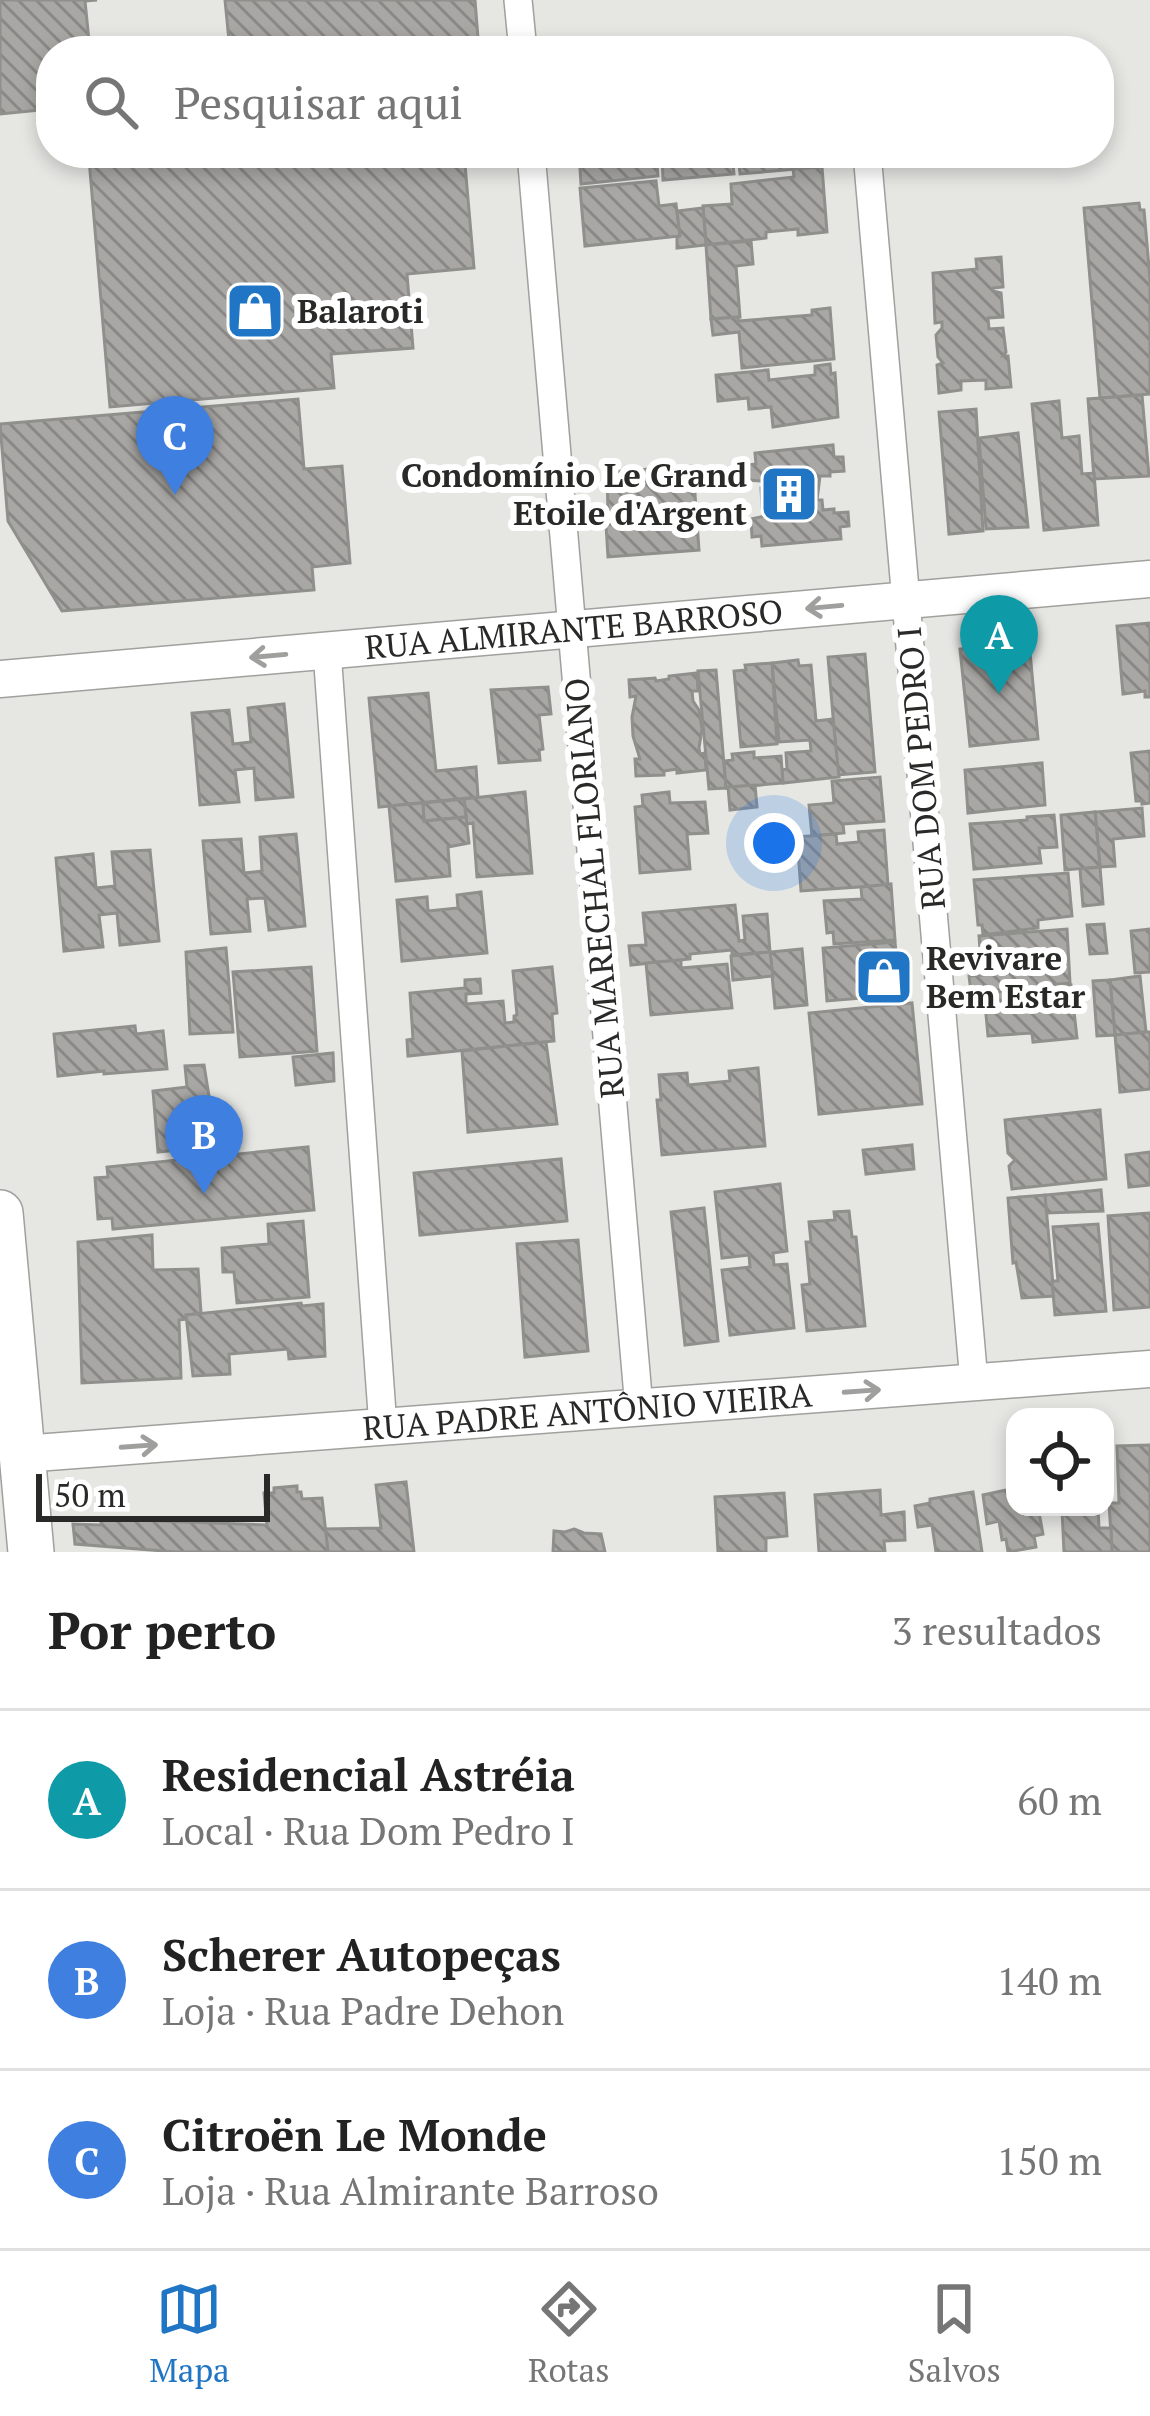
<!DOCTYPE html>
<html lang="pt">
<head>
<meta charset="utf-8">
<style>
	:root { --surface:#fff; --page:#f2f2f2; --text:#222; --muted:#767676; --line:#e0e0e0; --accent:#2076c4 }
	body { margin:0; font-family:"PT Serif",serif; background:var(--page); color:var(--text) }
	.controls { position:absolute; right:36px; bottom:36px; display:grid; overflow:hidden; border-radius:24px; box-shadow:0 6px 18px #0003 }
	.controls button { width:108px; height:108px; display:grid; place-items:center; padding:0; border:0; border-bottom:3px solid var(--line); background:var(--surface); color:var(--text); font:60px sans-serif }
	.scale { position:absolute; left:36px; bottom:30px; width:234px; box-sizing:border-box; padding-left:12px; border:6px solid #292928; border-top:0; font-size:33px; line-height:42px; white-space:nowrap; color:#292928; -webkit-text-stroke:9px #fff; paint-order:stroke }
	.you { position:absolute; left:774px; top:843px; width:42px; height:42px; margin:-30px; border:9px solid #fff; border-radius:50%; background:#1a73e8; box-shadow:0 0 0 18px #1a73e833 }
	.badge { display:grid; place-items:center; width:78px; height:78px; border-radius:50%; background:var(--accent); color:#fff; font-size:39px; font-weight:700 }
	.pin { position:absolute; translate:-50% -99px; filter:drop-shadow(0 3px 6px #0008) }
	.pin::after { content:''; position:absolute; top:63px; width:42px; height:36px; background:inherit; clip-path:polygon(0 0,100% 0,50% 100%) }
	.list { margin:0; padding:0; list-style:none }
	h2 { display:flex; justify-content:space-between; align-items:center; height:156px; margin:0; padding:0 48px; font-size:51px }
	h2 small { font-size:39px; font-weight:400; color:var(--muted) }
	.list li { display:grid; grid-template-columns:78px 1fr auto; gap:36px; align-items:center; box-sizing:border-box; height:180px; padding:0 48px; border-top:3px solid var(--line) }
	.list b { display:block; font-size:45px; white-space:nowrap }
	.list p { margin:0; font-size:39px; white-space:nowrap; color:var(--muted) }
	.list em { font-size:39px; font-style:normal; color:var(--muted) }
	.icon { flex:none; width:66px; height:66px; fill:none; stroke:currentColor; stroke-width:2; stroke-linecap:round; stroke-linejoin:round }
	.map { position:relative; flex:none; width:1150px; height:1552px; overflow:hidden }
	.search { position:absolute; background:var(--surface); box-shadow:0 6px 18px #0003; left:36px; right:36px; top:36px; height:132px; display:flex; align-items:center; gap:30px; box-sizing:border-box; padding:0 42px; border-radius:48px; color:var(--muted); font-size:45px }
	.sheet { height:696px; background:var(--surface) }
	nav { display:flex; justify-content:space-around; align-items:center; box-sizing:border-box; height:168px; border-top:3px solid var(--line); background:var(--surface); font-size:33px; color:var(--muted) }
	nav a { display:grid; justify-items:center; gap:6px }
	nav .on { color:var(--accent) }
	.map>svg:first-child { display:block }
</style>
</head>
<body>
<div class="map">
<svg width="1150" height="1552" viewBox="0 0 1150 1552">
	<defs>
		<pattern id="building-back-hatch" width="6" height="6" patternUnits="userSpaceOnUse" patternTransform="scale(3)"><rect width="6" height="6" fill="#a8a7a4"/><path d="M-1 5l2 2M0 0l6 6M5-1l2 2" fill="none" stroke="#898886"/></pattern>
	</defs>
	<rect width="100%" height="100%" fill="#e6e6e3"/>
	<!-- building -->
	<g fill="url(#building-back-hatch)" stroke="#8f8f8c" stroke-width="3">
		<path d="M0 0H97L85 1 90 51H51V109L0 114Z"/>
		<path d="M225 0H475L479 51H230Z"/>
		<path d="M159 153H464L474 268 407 274 413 348 331 354 334 388 110 407 89 159Z"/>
		<path d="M579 153H656L658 176 581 184Z"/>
		<path d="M662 153H738V155L732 156 734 174 663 180Z"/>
		<path d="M738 153H820L821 167 740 174Z"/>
		<path d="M822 167 827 232 798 235V229L766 232V238L706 245 703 206 732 204 731 184 794 177 793 169Z"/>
		<path d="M656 181 659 206 676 204 680 236 585 246 580 188Z"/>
		<path d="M1139 203 1140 210H1144L1150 279V394L1100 398 1084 208Z"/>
		<path d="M703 208 706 245 677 248V237L680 236 677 211Z"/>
		<path d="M751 241 753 264 736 266 740 317 711 319 706 245Z"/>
		<path d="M1001 257 1003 287 993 288V291L1001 293 1003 317 988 318 989 329 1003 328 1006 352 1003 356H1008L1011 387 986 389V380L961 381V390L939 393 937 365 943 363 938 357 936 335 942 328V322L935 323 933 273 977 269 976 259Z"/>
		<path d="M830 308 834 359 742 368 739 332 713 335 711 319 738 317V321L812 315V310Z"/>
		<path d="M830 364 831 374 835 373 838 417 773 427 771 407 749 409 748 398 718 401 716 375 768 370 769 380 815 375V366Z"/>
		<path d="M1142 395 1149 476 1094 479 1088 399Z"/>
		<path d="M298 399 304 469 342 466 350 563 312 567 314 590 62 611 8 521 0 424Z"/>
		<path d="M1059 401 1062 438 1079 436 1082 474 1094 473 1098 525 1044 530 1032 404Z"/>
		<path d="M976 409 983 531 949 534 939 412Z"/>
		<path d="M1018 433 1028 527 986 529 979 438Z"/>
		<path d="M833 445 834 457H843L844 471 830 472V476H820L817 500H822L823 510 834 509V513L848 512 849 526 840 527 841 539 762 546 761 536 752 537 751 519 774 514V507L762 508 761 488 773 487V482L748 480 747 465 756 464 755 453Z"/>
		<path d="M693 466 699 550 608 557 606 525 621 524 620 513 608 514 607 472Z"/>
		<path d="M1150 623V697H1145V691L1123 694 1117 626Z"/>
		<path d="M1029 641 1038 739 970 746 960 649Z"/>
		<path d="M865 654 875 772 838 775 828 657Z"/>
		<path d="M798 660 799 666 811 665 816 721 833 719 839 777 783 783 782 770 787 769 786 753 811 751 810 740 779 742 772 663Z"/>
		<path d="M772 663 777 744 741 747 734 671 746 670 745 665Z"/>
		<path d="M716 670 726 788 709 789 698 671Z"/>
		<path d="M697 673 698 691H692L693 701 699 710 702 729 699 748 700 754 705 753 706 770 677 773V769L664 771V775L636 776 635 759H640L633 736 632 717 636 696 630 697 629 680 655 678 656 681 669 679V676Z"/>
		<path d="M548 687 551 714 539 715 543 749 539 750 540 760 499 763 491 690Z"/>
		<path d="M428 693 436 771 476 767 478 797 379 807 369 698Z"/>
		<path d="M284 704 293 797 256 800 254 768 235 770 239 802 200 805 192 713 229 710 233 744 251 742 248 708Z"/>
		<path d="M1150 751V803L1142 804V801H1136L1131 753Z"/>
		<path d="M754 752V758L781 756 783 783 726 788 724 761 733 760 732 754Z"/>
		<path d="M1042 763 1045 805 968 813 965 770Z"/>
		<path d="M880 777 884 821 843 824 844 833 812 836 809 805 834 803 832 781Z"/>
		<path d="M755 785 757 807 730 810 728 787Z"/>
		<path d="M525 792 532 873 477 877 473 823 467 824 464 799Z"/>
		<path d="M669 792 670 803 705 802 708 833 687 834 690 869 640 873 635 807 643 806 642 795Z"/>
		<path d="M464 799 466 817 424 821 423 803Z"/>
		<path d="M423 803 424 821 466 817 469 843 448 847 450 876 396 881 389 806Z"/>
		<path d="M1142 808 1144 836 1113 839 1115 866 1100 867 1095 812Z"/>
		<path d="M1095 812 1100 867 1065 870 1061 815Z"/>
		<path d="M1054 815 1057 847 1039 848 1041 863 974 869 970 824 1027 820V817Z"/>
		<path d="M884 830 888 885 801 891 797 837 836 834 837 844 859 842 858 832Z"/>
		<path d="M296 834 305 926 269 930 265 898 247 899 250 931 211 934 203 841 241 839 244 873 262 871 260 837Z"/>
		<path d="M150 850 159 941 120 945 117 913 99 915 103 947 64 951 56 858 93 854 96 888 115 886 112 852Z"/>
		<path d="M1100 867 1103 904 1083 906 1080 869Z"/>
		<path d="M1068 873 1072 916 1038 920V928L983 935 982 925H978L974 880Z"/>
		<path d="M891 884 895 940 834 944 833 932 827 933 824 901 862 899 861 887Z"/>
		<path d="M481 892 487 953 402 961 397 900 427 897 428 911 458 908 457 895Z"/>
		<path d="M735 905 739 941 745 940 743 916 767 914 770 952 732 955V950L690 954V959L631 965 629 946 646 945 643 913Z"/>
		<path d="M1104 924 1107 953 1090 954 1087 925Z"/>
		<path d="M1067 929 1070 983 971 992 969 976 982 975 979 936Z"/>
		<path d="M1150 929V972L1135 973 1131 931Z"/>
		<path d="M895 942 900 995 827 1001 823 948Z"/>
		<path d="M226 948 233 1032 190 1034 186 952Z"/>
		<path d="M802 949 807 1005 775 1008 770 952Z"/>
		<path d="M770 952 773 976 733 980 731 956Z"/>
		<path d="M681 960V968L727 964 732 1008 651 1015 646 963Z"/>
		<path d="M311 967 317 1051 240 1057 233 972Z"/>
		<path d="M552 967 557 1013 552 1014 554 1041 408 1056 407 1040 413 1039 410 993 465 988V980L480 979 481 993 466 994V1004L503 1001 505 1023 514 1022V1016L517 1015 513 971Z"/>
		<path d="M1140 976 1146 1032 1115 1035 1110 980Z"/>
		<path d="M1110 980 1115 1035 1097 1036 1093 981Z"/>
		<path d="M1071 985 1077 1038 1033 1042 1032 1033 988 1036 984 993Z"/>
		<path d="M912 1003 922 1104 819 1114 809 1013Z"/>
		<path d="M135 1026 136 1034 163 1031 167 1069 104 1074V1071L58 1076 54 1034Z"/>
		<path d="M1146 1032H1150V1089L1120 1092 1115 1035Z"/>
		<path d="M546 1042 557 1124 468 1132 462 1051Z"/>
		<path d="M333 1053 334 1081 296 1085 293 1057Z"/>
		<path d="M204 1065 217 1146 158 1152 153 1091 187 1087 185 1066Z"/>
		<path d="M758 1068 765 1146 662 1155 657 1100H661L659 1075 687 1073 688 1085 730 1081 729 1071Z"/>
		<path d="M1100 1110 1106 1179 1012 1189 1009 1166 1015 1160 1008 1153 1005 1120Z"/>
		<path d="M912 1145 914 1169 866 1174 863 1150Z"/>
		<path d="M308 1147 314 1210 113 1229 112 1218 98 1219 95 1178 108 1177 107 1167Z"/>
		<path d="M1150 1152V1185L1129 1187 1126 1155Z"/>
		<path d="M561 1159 567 1221 420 1235 414 1173Z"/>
		<path d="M780 1184 787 1251 773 1253 774 1265 787 1264 794 1328 730 1335 722 1270 750 1267 749 1255 722 1258 715 1192Z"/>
		<path d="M1101 1190 1103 1211 1046 1213 1045 1195Z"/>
		<path d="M1045 1195 1054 1296 1022 1298 1016 1262 1013 1263 1008 1198Z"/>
		<path d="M704 1208 718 1341 685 1345 671 1212Z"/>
		<path d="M849 1211 852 1237H856L865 1326 807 1331 802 1285 810 1284 806 1242H811L809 1222 835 1220 834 1212Z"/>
		<path d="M1150 1213V1307L1114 1310 1108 1216Z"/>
		<path d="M303 1221 309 1297 237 1303 234 1272H223L222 1248 269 1244 268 1224Z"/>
		<path d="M1098 1224 1106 1311 1055 1315 1052 1281H1058L1053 1227Z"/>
		<path d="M152 1235 153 1270 198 1269 201 1313 186 1315 187 1319 179 1320 181 1378 82 1383 78 1242Z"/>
		<path d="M578 1240 588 1351 525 1357 517 1244Z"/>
		<path d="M301 1303 302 1306 323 1304 325 1356 289 1359 288 1349 229 1354 230 1374 193 1376 186 1315Z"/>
		<path d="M1150 1445V1552H1112L1109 1503H1119L1117 1446Z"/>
		<path d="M406 1482 414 1552H328L325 1529 381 1528 376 1485Z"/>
		<path d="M297 1486V1492H301L302 1499 322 1498 328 1552H176L75 1544 73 1524 101 1525V1521L105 1519 267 1525 264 1493H274V1488Z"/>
		<path d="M1015 1488V1507H1038L1043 1534 1034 1536 1036 1547 1008 1552 1006 1539 1002 1540 999 1521 987 1524 983 1495Z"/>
		<path d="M880 1490 881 1515 904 1512 905 1540 884 1541 885 1552H819L815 1495Z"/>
		<path d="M973 1492 982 1552H936L932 1525 918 1527 915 1506 930 1503V1499Z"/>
		<path d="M784 1493 787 1536 766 1538V1552H718L715 1497Z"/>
		<path d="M1098 1508 1099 1528H1111L1112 1552H1064L1062 1510Z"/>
		<path d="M574 1529 584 1533 601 1534 605 1552H553L554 1531 565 1532Z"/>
	</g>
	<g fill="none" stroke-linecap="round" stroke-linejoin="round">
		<!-- minor casing -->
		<g stroke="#a0a09d" stroke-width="30">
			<g id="minor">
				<path d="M518 0 523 51"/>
				<path d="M531 153 639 1408"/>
				<path d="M867 153 974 1382"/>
				<path d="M327 651 383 1427"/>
			</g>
		</g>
		<!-- tertiary casing -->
		<g stroke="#a0a09d" stroke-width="39">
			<g id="tertiary">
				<path id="s1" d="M0 679 1150 579"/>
				<path id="s2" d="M22 1454 1150 1369"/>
			</g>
		</g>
		<!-- primary casing -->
		<g stroke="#a0a09d" stroke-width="48">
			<path id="primary" d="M0 1213 31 1552"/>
		</g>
		<!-- minor -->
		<use href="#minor" stroke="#fff" stroke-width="27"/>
		<!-- tertiary -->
		<use href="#tertiary" stroke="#fff" stroke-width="36"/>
		<!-- primary -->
		<use href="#primary" stroke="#fff" stroke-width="45"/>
	</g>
	<!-- one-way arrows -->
	<defs><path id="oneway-shaft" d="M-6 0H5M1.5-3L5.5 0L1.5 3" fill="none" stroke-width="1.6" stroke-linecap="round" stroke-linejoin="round" transform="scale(3)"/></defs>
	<g stroke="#9f9f9e">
		<use href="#oneway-shaft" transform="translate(824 607) rotate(175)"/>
		<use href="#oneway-shaft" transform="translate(268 656) rotate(175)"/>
		<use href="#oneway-shaft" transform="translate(862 1391) rotate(-4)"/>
		<use href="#oneway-shaft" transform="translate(139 1446) rotate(-4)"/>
	</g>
	<!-- icons -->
	<defs>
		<g id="shop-square" transform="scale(3)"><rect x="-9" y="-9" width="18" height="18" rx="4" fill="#2076c4" stroke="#fff"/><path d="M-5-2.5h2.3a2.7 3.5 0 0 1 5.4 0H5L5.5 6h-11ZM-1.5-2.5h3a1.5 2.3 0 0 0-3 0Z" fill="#fff"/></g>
		<g id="building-square" transform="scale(3)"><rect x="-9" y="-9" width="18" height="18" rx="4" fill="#2076c4" stroke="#fff"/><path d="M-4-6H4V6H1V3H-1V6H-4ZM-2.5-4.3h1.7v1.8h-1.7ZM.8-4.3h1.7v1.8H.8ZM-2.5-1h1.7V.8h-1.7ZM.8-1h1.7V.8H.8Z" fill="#fff"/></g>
	</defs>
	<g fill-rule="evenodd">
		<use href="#shop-square" x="255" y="311"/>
		<use href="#building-square" x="789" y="494"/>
		<use href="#shop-square" x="884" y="977"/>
	</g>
	<g text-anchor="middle" stroke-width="12" stroke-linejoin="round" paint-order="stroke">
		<!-- poi labels -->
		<g font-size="33" font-weight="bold" fill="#292928" stroke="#fff" text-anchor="start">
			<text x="297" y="323">Balaroti</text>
			<text x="747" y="487" text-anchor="end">Condomínio Le Grand<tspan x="747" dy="38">Etoile d'Argent</tspan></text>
			<text x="926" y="970">Revivare<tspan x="926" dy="38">Bem Estar</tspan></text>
		</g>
		<!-- street labels -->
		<g font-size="33" fill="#292928" stroke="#fff">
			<text dy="12" stroke="none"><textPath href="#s1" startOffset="576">RUA ALMIRANTE BARROSO</textPath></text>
			<text transform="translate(921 768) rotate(-95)" y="12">RUA DOM PEDRO I</text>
			<text transform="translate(594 888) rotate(-95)" y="12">RUA MARECHAL FLORIANO</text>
			<text dy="12" stroke="none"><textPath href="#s2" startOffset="567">RUA PADRE ANTÔNIO VIEIRA</textPath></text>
		</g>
	</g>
</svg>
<div class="controls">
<button><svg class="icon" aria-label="locate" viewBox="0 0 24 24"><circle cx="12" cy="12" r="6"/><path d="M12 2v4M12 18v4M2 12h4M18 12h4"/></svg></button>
</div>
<div class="scale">50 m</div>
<div class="you"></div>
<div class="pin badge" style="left:999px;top:694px;background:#0f9aa8">A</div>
<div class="pin badge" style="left:204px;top:1194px;background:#3f7fe0">B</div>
<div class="pin badge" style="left:175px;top:495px;background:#3f7fe0">C</div>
<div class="search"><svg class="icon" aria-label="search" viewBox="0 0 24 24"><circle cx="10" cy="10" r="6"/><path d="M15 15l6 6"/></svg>Pesquisar aqui</div>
</div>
<section class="sheet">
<h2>Por perto<small>3 resultados</small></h2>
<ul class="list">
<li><span class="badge" style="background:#0f9aa8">A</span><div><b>Residencial Astréia</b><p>Local · Rua Dom Pedro I</p></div><em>60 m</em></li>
<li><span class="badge" style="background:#3f7fe0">B</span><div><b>Scherer Autopeças</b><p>Loja · Rua Padre Dehon</p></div><em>140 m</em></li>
<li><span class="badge" style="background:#3f7fe0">C</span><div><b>Citroën Le Monde</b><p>Loja · Rua Almirante Barroso</p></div><em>150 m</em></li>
</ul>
</section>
<nav>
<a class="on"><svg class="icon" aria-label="map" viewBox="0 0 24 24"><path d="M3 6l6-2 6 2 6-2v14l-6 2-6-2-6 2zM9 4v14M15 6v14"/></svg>Mapa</a>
<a><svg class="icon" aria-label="directions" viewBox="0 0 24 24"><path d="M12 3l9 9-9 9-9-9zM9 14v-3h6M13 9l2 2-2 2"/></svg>Rotas</a>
<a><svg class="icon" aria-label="saved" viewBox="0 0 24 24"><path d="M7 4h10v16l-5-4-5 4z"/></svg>Salvos</a>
</nav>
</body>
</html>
